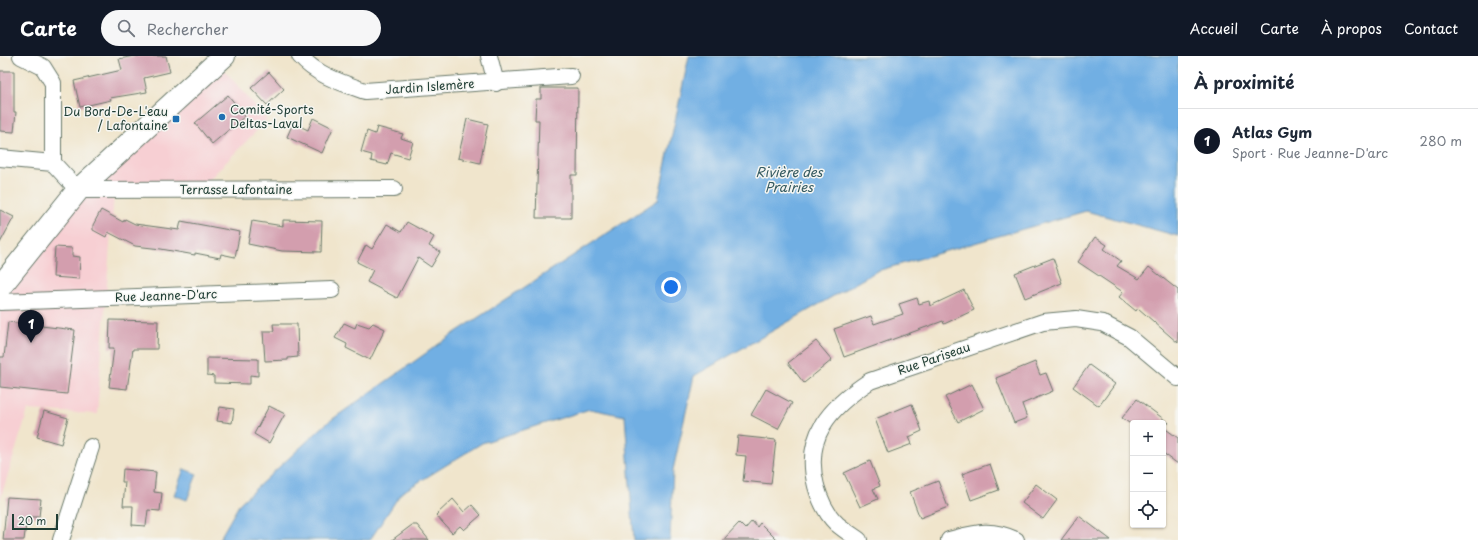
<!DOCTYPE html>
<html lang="fr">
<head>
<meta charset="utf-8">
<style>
	:root { --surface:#fff; --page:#f6f6f7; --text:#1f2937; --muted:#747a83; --line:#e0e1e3; --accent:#111827 }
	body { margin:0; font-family:"Playpen Sans",sans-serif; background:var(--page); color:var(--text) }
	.controls { position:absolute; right:12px; bottom:12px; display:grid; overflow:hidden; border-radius:4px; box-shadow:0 1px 3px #0004 }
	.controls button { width:36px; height:36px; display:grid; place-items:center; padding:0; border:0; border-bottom:1px solid var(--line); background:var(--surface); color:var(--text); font:20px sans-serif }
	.scale { position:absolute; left:12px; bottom:10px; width:46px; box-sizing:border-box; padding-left:4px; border:2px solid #1f3d34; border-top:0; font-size:11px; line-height:14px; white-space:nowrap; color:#1f3d34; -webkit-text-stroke:3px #f6f6f2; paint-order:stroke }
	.you { position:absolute; left:671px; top:231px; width:14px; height:14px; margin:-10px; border:3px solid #fff; border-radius:50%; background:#1a73e8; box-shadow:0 0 0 6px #1a73e833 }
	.badge { display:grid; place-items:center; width:26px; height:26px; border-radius:50%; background:var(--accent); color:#fff; font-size:13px; font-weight:700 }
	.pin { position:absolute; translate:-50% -33px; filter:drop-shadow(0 1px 2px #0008) }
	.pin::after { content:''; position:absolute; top:21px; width:14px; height:12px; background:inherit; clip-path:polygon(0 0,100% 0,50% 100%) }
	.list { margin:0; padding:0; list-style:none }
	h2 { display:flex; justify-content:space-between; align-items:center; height:52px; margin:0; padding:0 16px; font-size:17px }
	h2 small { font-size:13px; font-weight:400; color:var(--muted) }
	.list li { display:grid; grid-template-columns:26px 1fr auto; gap:12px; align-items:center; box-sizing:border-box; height:64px; padding:0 16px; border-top:1px solid var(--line) }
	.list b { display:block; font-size:15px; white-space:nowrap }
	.list p { margin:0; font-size:13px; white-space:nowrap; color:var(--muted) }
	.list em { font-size:13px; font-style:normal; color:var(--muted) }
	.icon { flex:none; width:22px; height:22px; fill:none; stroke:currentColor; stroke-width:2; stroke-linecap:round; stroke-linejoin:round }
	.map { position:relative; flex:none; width:1178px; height:484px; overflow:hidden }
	header { display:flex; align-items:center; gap:24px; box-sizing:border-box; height:56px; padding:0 20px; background:var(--accent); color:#fff }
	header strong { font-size:19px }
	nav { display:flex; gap:22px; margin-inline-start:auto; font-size:14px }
	.search { width:280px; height:36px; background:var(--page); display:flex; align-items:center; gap:10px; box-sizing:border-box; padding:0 14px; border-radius:22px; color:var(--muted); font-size:15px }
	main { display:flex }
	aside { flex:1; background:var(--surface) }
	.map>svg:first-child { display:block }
</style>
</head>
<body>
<header>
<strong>Carte</strong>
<div class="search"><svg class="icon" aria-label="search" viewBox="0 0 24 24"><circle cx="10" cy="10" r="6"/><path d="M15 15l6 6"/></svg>Rechercher</div>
<nav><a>Accueil</a><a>Carte</a><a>À propos</a><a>Contact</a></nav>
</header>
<main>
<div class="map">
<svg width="1178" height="484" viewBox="0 0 1178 484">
	<rect width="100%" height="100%" fill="#f6f6f2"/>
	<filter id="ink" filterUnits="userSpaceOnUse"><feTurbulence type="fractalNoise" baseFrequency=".025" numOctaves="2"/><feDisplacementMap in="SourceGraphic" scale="8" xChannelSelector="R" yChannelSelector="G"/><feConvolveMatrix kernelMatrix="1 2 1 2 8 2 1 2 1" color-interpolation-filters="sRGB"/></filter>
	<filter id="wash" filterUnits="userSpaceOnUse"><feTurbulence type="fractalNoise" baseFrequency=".012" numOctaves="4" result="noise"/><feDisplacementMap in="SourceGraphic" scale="16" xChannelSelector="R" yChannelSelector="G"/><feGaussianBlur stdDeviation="0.9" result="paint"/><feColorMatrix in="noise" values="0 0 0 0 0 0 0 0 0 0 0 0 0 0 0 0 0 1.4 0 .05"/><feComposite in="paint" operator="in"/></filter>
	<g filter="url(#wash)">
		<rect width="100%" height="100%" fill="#f0e5cc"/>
		<!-- built -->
		<path fill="#f7cfd3" d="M219 8 267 64 199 134 114 138 97 358 28 354 0 444V231L10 216Z"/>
		<!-- water -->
		<g fill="#71afe3" stroke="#48768c">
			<path d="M689 0H1178V180L1086 155 877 215 694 320 673 414 670 484H634L625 360 590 353 482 387 401 437 370 484H219L240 447 327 367 456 276 658 144Z"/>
			<path d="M184 413 197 418 187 444 174 439Z"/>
		</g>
		<g id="blocks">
			<!-- building -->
			<g fill="#d39eae">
				<path d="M134 0H166L170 16 144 22 147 36 110 42 111 44 80 51 74 25 122 14 119 3Z"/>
				<path d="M0 15H14V56H16L14 76 0 75Z"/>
				<path d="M269 16 284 33 267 49 251 32Z"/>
				<path d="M541 32H578L577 119H571V162H536L539 64H535L536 43H541Z"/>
				<path d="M228 39 245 60 212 88 195 67Z"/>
				<path d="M313 62 333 72 322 97 287 81 293 67 308 74Z"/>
				<path d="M467 63 488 68 480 107 458 102Z"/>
				<path d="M377 71 403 78 401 82 413 86 408 102 391 97 387 109 371 105 372 99 361 96 367 75 375 78Z"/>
				<path d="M0 154 14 161 0 187Z"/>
				<path d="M101 154 123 166 125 163 135 168 179 174 181 165 240 176 235 201 221 198 220 202 195 197V199L161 193 135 190 108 176 106 181 93 174V169Z"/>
				<path d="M283 164 322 165 321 196 282 195 248 188 252 165 283 170Z"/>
				<path d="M407 166 434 181 429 190 440 196 431 211 418 202 397 242 367 226 373 214 357 206 366 189 372 193 387 168 401 176Z"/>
				<path d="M1095 181 1107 189 1104 193 1121 205 1117 210 1139 223 1149 211 1178 234V287L1138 252 1136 255 1119 241 1123 236 1078 206Z"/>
				<path d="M55 191 72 192V200L80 201 79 223 53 221Z"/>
				<path d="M1053 202 1062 227 1025 242 1015 217Z"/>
				<path d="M964 234 974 254 944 268 943 265 844 301 834 273 871 260 874 268 903 258 899 248 917 242 919 248 929 245 930 250Z"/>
				<path d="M110 264 158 265 157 293H133L127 333 109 331 114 292H109Z"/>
				<path d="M8 266 75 274 67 338 0 331V301H4Z"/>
				<path d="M344 267 355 272 357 267 369 271 373 267 385 273 370 304 346 292 347 288 335 282Z"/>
				<path d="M273 268H297L298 301 288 302V304L265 305 263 275H274Z"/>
				<path d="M816 285 832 304 804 327 788 307Z"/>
				<path d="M207 302 258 303V320L250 319V328L214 327V320L207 319Z"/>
				<path d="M1035 306 1040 319 1046 317 1053 335 1022 348 1027 362 1014 367 996 322Z"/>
				<path d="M1089 309 1115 328 1099 350 1073 331Z"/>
				<path d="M972 328 984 353 958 366 945 341Z"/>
				<path d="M766 333 792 347 778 373 751 359Z"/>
				<path d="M1137 343 1169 367H1129L1122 362Z"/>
				<path d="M912 348 922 375 909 381 912 388 888 397 875 363Z"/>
				<path d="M269 350 285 358 269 387 254 378Z"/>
				<path d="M220 351 234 353 232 367 217 365Z"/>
				<path d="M44 355 68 362 61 388 37 381Z"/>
				<path d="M1163 371 1178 382V408L1163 397Z"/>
				<path d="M738 380 776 384 771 428 743 425 746 400 736 399Z"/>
				<path d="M870 405 880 430 873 433 878 443 860 451 844 417Z"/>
				<path d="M990 408 999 434 971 444 962 418Z"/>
				<path d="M123 413 156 416 154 436 162 437 160 455 148 454 146 470 132 469 133 450H123L125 426H122Z"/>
				<path d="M938 425 948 451 920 462 910 436Z"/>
				<path d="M1036 428 1057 444 1043 463 1022 447Z"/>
				<path d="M7 441 41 443 39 461H27L24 484H3Z"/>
				<path d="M453 443 464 456 472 449 481 459 464 474 460 470 452 477 436 459Z"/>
				<path d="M1079 460 1111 484H1061Z"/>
				<path d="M752 465 757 471 760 467 777 484H723L739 467 745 473Z"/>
				<path d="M412 469H417L429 484H392Z"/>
			</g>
		</g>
	</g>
	<g filter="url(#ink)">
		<use href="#blocks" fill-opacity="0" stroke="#687869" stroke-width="1"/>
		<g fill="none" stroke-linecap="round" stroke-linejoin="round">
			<!-- street casing -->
			<g stroke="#687869" stroke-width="18">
				<g id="street">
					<path d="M21 0 43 11 53 27V107"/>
					<path d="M300 0C316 19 342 27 365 35L571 20"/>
					<path d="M489 0 496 27"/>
					<path d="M0 102 53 107 78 134 394 133"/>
					<path d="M0 246 332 234"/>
					<path d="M61 484 91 391"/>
					<path d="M859 484C852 479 844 474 837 468 826 458 820 444 816 430 803 380 830 351 870 325L1043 266 1076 263 1102 267 1129 281 1178 322"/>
					<path d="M949 484C976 477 990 472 1016 484"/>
				</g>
			</g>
			<!-- secondary casing -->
			<g stroke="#687869" stroke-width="24">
				<path id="secondary" d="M0 231 78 134 224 0"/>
			</g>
			<!-- street -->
			<use href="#street" stroke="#fff" stroke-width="16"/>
			<!-- secondary -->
			<use href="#secondary" stroke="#fff" stroke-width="22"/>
		</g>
	</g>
	<!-- markers -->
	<g fill="#1f6fb2" stroke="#f6f6f2" stroke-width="1.5">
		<circle cx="222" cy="61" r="4"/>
		<rect x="172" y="59" width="8" height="8" rx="2"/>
	</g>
	<g text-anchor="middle" stroke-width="3" stroke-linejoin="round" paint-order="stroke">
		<!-- street labels -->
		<g font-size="12" fill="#1f3d34" stroke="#f6f6f2">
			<text transform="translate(430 31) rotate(-4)" y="4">Jardin Islemère</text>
			<text x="236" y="138">Terrasse Lafontaine</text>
			<text transform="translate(166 240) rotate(-2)" y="4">Rue Jeanne-D'arc</text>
			<text transform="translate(934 303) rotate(-19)" y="4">Rue Pariseau</text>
		</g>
		<!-- poi labels -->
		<g font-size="12" fill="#1f3d34" stroke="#f6f6f2" text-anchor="start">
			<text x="230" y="58">Comité-Sports<tspan x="230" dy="14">Deltas-Laval</tspan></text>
			<text x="168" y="60" text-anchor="end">Du Bord-De-L'eau<tspan x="168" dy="14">/ Lafontaine</tspan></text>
		</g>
		<!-- water labels -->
		<g font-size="13" font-style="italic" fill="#345a60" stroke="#f6f6f2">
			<text x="789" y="121">Rivière des<tspan x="789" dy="15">Prairies</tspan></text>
		</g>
	</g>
</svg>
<div class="controls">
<button>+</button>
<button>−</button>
<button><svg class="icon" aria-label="locate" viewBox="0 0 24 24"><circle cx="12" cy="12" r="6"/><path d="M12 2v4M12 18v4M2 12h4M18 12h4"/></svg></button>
</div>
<div class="scale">20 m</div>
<div class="you"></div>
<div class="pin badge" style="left:31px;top:287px">1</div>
</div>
<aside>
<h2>À proximité<small></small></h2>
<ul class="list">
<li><span class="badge">1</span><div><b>Atlas Gym</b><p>Sport · Rue Jeanne-D'arc</p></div><em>280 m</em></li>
</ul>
</aside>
</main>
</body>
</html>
